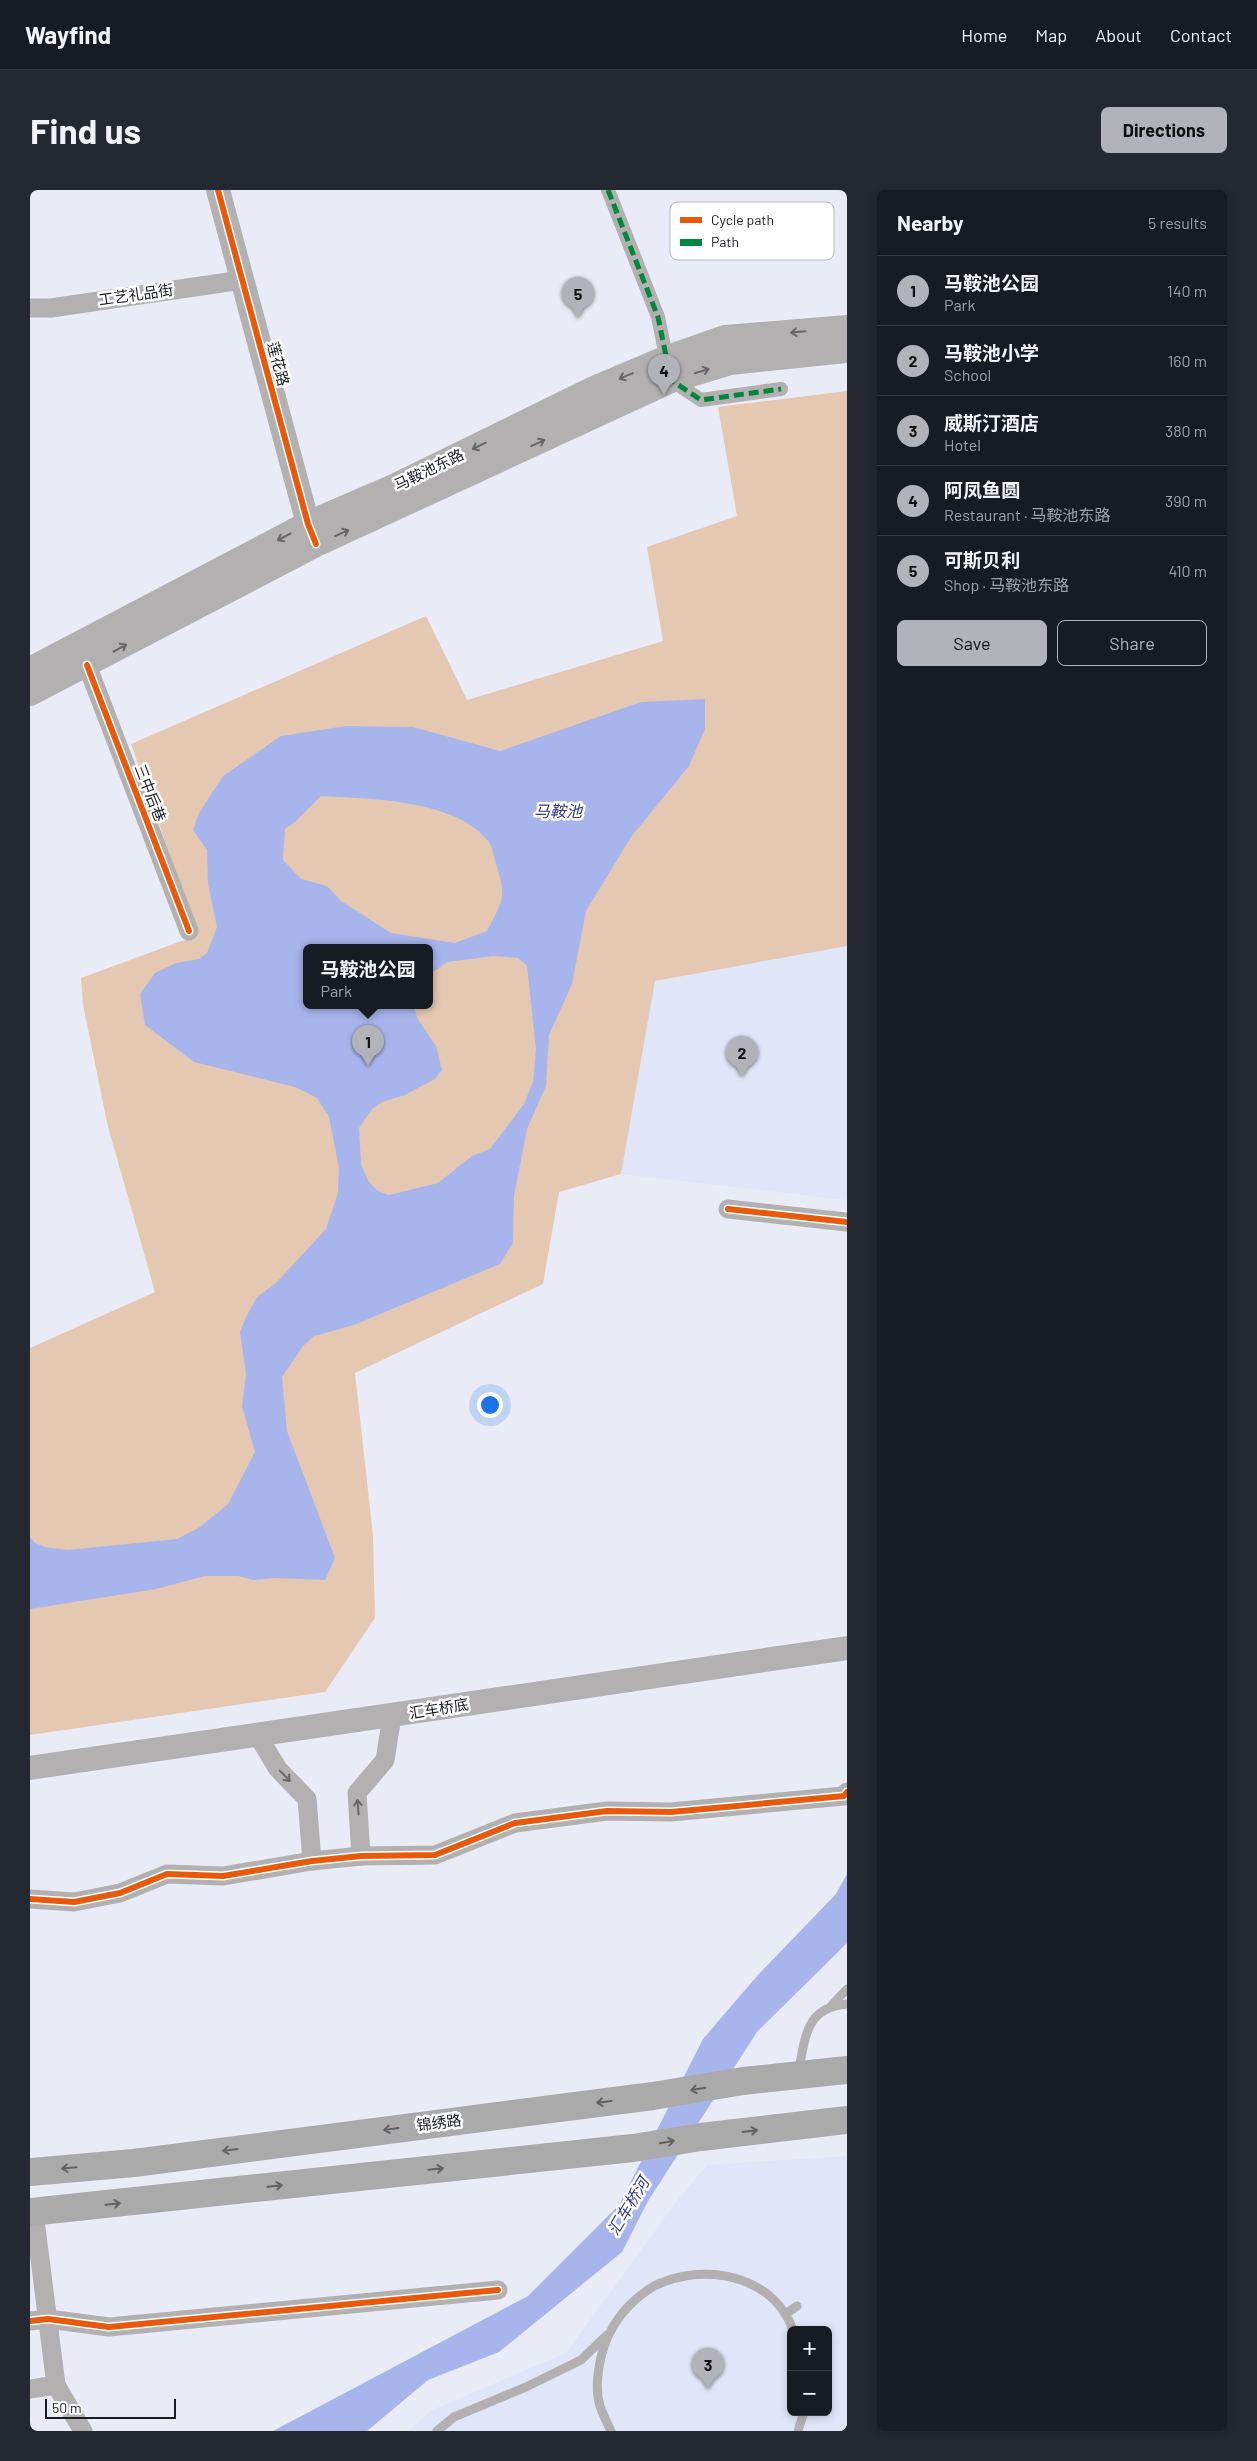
<!DOCTYPE html>
<html lang="en">
<head>
<meta charset="utf-8">
<style>
	:root { --surface:#171b24; --page:#242831; --text:#f1f3f6; --muted:#9ea1a6; --line:#363941; --accent:#b1b3b8 }
	body { margin:0; font-family:Barlow,"Noto Sans SC",sans-serif; background:var(--page); color:var(--text) }
	.controls { position:absolute; right:15px; bottom:15px; display:grid; overflow:hidden; border-radius:8px; box-shadow:0 2px 8px #0003 }
	.controls button { width:45px; height:45px; display:grid; place-items:center; padding:0; border:0; border-bottom:1px solid var(--line); background:var(--surface); color:var(--text); font:25px sans-serif }
	.scale { position:absolute; left:15px; bottom:12px; width:131px; box-sizing:border-box; padding-left:5px; border:2px solid #191b22; border-top:0; font-size:14px; line-height:18px; white-space:nowrap; color:#191b22; -webkit-text-stroke:4px #fff; paint-order:stroke }
	.you { position:absolute; left:459px; top:1214px; width:18px; height:18px; margin:-12px; border:4px solid #fff; border-radius:50%; background:#1a73e8; box-shadow:0 0 0 8px #1a73e833 }
	.badge { display:grid; place-items:center; width:32px; height:32px; border-radius:50%; background:var(--accent); color:#111; font-size:16px; font-weight:700 }
	.pin { position:absolute; translate:-50% -41px; filter:drop-shadow(0 1px 2px #0008) }
	.pin::after { content:''; position:absolute; top:26px; width:18px; height:15px; background:inherit; clip-path:polygon(0 0,100% 0,50% 100%) }
	.popup { position:absolute; left:273px; top:754px; width:130px; height:65px; box-sizing:border-box; display:grid; place-content:center; border-radius:8px; background:var(--surface); filter:drop-shadow(0 1px 4px #0005); font-size:16px; white-space:nowrap; color:var(--muted) }
	.popup b { font-size:19px; color:var(--text) }
	.popup::after { content:''; position:absolute; left:50%; top:100%; margin-left:-10px; border:10px solid transparent; border-top-color:var(--surface) }
	.list { margin:0; padding:0; list-style:none }
	h2 { display:flex; justify-content:space-between; align-items:center; height:65px; margin:0; padding:0 20px; font-size:21px }
	h2 small { font-size:16px; font-weight:400; color:var(--muted) }
	.list li { display:grid; grid-template-columns:32px 1fr auto; gap:15px; align-items:center; box-sizing:border-box; height:70px; padding:0 20px; border-top:1px solid var(--line) }
	.list b { display:block; font-size:19px; white-space:nowrap }
	.list p { margin:0; font-size:16px; white-space:nowrap; color:var(--muted) }
	.list em { font-size:16px; font-style:normal; color:var(--muted) }
	.actions { display:flex; gap:10px; padding:15px 20px }
	.actions a { flex:1; padding:11px 0; border:1px solid var(--accent); border-radius:8px; text-align:center; font-size:18px; color:var(--accent) }
	.actions .main { background:var(--accent); color:#111 }
	.map { position:relative; flex:none; width:817px; height:2241px; overflow:hidden; border-radius:8px }
	header { display:flex; align-items:center; gap:30px; box-sizing:border-box; height:70px; padding:0 25px; background:var(--surface); border-bottom:1px solid var(--line) }
	header strong { font-size:24px }
	nav { display:flex; gap:28px; margin-inline-start:auto; font-size:18px }
	.intro { display:flex; align-items:center; justify-content:space-between; box-sizing:border-box; height:120px; padding:0 30px }
	h1 { margin:0; font-size:35px }
	.button { padding:12px 22px; border-radius:8px; background:var(--accent); color:#111; font-size:18px; font-weight:700 }
	main { display:flex; gap:30px; padding:0 30px }
	aside { flex:1; background:var(--surface); border-radius:8px; box-shadow:0 2px 8px #0003 }
	.map>svg:first-child { display:block }
</style>
</head>
<body>
<header>
<strong>Wayfind</strong>
<nav><a>Home</a><a>Map</a><a>About</a><a>Contact</a></nav>
</header>
<div class="intro"><h1>Find us</h1><a class="button">Directions</a></div>
<main>
<div class="map">
<svg width="817" height="2241" viewBox="0 0 817 2241">
	<rect width="100%" height="100%" fill="#e9ecf6"/>
	<!-- built -->
	<g fill="#e0e5f8" fill-rule="evenodd">
		<path d="M817 756V1010L591 984 625 791Z"/>
		<path d="M817 1966V2241H378L402 2220 536 2163 649 2008 677 1975ZM761 2140H798V2222H761Z"/>
	</g>
	<!-- green -->
	<path fill="#e4c8b2" fill-rule="evenodd" d="M817 201V756L625 791 591 984 529 1002 513 1094 325 1183 343 1346 345 1428 295 1502 0 1545V1158L125 1102 78 937 53 815 51 788 168 745 101 554 396 426 437 510 633 451 617 357 707 326 688 217ZM277 757H399V815H277Z"/>
	<!-- water -->
	<g fill="#a8b5ec" fill-rule="evenodd">
		<path d="M675 509V539L659 576 601 647 556 721 542 794 519 845 516 896 497 939 484 1006 483 1053 470 1074 324 1135 284 1146 273 1156 252 1187 257 1241 305 1368 295 1390 246 1388 223 1390 208 1386H175L126 1399 0 1419V1347L5 1353 15 1357 37 1360 147 1349 170 1337 198 1314 225 1262 212 1216 216 1184 210 1142 216 1127 227 1107 246 1093 296 1039 308 1003 309 978 299 927 287 908 265 897 164 872 115 835 110 804 125 783 146 773 169 769 177 763 187 737 178 694 177 660 163 640 169 623 193 586 251 546 316 536 383 537 470 561 611 512ZM291 606C340 609 426 609 459 652 463 658 464 667 466 674 477 708 473 710 457 741L425 753 361 743 311 711 297 696 271 689 253 670 255 639 265 632ZM277 757H399V785L417 772 463 766 488 768 497 776 506 859 503 892 494 914 460 959 442 966 408 993 359 1005 348 1001 339 992 331 975 329 938 342 919 352 912 375 905 405 889 412 880 406 856 387 828 384 815H277Z"/>
		<path d="M817 1684V1753L727 1842 618 2011 592 2062 469 2162 398 2190 337 2241H243L498 2106 589 2015 673 1849 727 1786 806 1704Z"/>
	</g>
	<g fill="none" stroke-linecap="round" stroke-linejoin="round">
		<!-- service -->
		<g stroke="#b2b0b0" stroke-width="9">
			<path d="M801 1816 817 1799"/>
			<path d="M768 1883C776 1848 774 1818 817 1814"/>
			<path d="M757 2123 767 2116"/>
			<path d="M407 2241 424 2227 496 2197 551 2170 577 2145"/>
			<path d="M581 2241C577 2233 573 2225 570 2216 565 2200 568 2179 572 2163 580 2134 598 2112 624 2096 630 2093 637 2091 642 2089 688 2075 746 2091 763 2140"/>
			<path d="M768 2241 774 2222"/>
		</g>
		<!-- pedestrian -->
		<path stroke="#b2b0b0" stroke-width="14" d="M578 0 628 127 641 190 671 210 751 199"/>
		<!-- minor -->
		<g stroke="#b2b0b0" stroke-width="19">
			<path d="M0 118H21L212 90"/>
			<path d="M57 475 159 741"/>
			<path d="M698 1019 817 1032"/>
			<path d="M228 1546 248 1579 277 1609 282 1671"/>
			<path d="M331 1666 327 1603 355 1570 362 1526"/>
			<path d="M0 1709 44 1712 90 1703 137 1684 193 1686 282 1671 331 1666 405 1665 485 1633 577 1621 641 1622 814 1606 817 1602"/>
			<path d="M4 2022 26 2195 53 2241"/>
			<path d="M0 2131 18 2129 79 2137 468 2100"/>
			<path d="M0 2199 26 2195"/>
		</g>
		<!-- tertiary -->
		<g stroke="#b2b0b0" stroke-width="24">
			<path d="M188 0 278 334 285 352"/>
			<path d="M0 1578 817 1458"/>
		</g>
		<!-- secondary -->
		<g stroke="#b2b0b0" stroke-width="26">
			<path d="M0 480 278 334 364 297 564 199 635 169 695 148 817 138"/>
			<path d="M0 503 286 354 641 190 700 172 817 160"/>
		</g>
		<!-- primary -->
		<g stroke="#abaaaa" stroke-width="28">
			<path d="M0 1982 104 1973 623 1906 713 1891 817 1880"/>
			<path d="M0 2022 603 1958 671 1947 817 1930"/>
		</g>
		<!-- quiet -->
		<path stroke="#00873e" stroke-width="5" stroke-dasharray="10 5" stroke-linecap="butt" d="M578 0 628 127 641 190 671 210 751 199"/>
		<!-- cycleway casing -->
		<g stroke="#fff" stroke-width="9">
			<g id="cycleway">
				<path d="M188 0 278 334 286 354"/>
				<path d="M57 475 159 741"/>
				<path d="M698 1019 817 1032"/>
				<path d="M0 1709 44 1712 90 1703 137 1684 193 1686 282 1671 331 1666 405 1665 485 1633 577 1621 641 1622 814 1606 817 1602"/>
				<path d="M0 2131 18 2129 79 2137 468 2100"/>
			</g>
		</g>
		<!-- cycleway -->
		<use href="#cycleway" stroke="#e8590c" stroke-width="6"/>
	</g>
	<!-- one-way arrows -->
	<defs><path id="oneway-shaft" d="M-6 0H5M1.5-3L5.5 0L1.5 3" fill="none" stroke-width="1.6" stroke-linecap="round" stroke-linejoin="round" transform="scale(1.25)"/></defs>
	<g stroke="#666669">
		<use href="#oneway-shaft" transform="translate(768 142) rotate(175)"/>
		<use href="#oneway-shaft" transform="translate(672 181) rotate(-17)"/>
		<use href="#oneway-shaft" transform="translate(596 186) rotate(157)"/>
		<use href="#oneway-shaft" transform="translate(508 253) rotate(-25)"/>
		<use href="#oneway-shaft" transform="translate(449 256) rotate(154)"/>
		<use href="#oneway-shaft" transform="translate(312 343) rotate(-24)"/>
		<use href="#oneway-shaft" transform="translate(254 347) rotate(152)"/>
		<use href="#oneway-shaft" transform="translate(90 458) rotate(-28)"/>
		<use href="#oneway-shaft" transform="translate(255 1586) rotate(46)"/>
		<use href="#oneway-shaft" transform="translate(328 1617) rotate(-94)"/>
	</g>
	<g stroke="#626266">
		<use href="#oneway-shaft" transform="translate(668 1899) rotate(170)"/>
		<use href="#oneway-shaft" transform="translate(574 1912) rotate(173)"/>
		<use href="#oneway-shaft" transform="translate(361 1939) rotate(172)"/>
		<use href="#oneway-shaft" transform="translate(720 1941) rotate(-7)"/>
		<use href="#oneway-shaft" transform="translate(637 1952) rotate(-9)"/>
		<use href="#oneway-shaft" transform="translate(200 1960) rotate(172)"/>
		<use href="#oneway-shaft" transform="translate(39 1978) rotate(175)"/>
		<use href="#oneway-shaft" transform="translate(406 1979) rotate(-6)"/>
		<use href="#oneway-shaft" transform="translate(245 1996) rotate(-6)"/>
		<use href="#oneway-shaft" transform="translate(83 2014) rotate(-6)"/>
	</g>
	<g text-anchor="middle" stroke-width="5" stroke-linejoin="round" paint-order="stroke">
		<!-- street labels -->
		<g font-size="15" fill="#191b22" stroke="#fff">
			<text transform="translate(106 105) rotate(-8)" y="5">工艺礼品街</text>
			<text transform="translate(248 174) rotate(75)" y="5">莲花路</text>
			<text transform="translate(399 280) rotate(-26)" y="5">马鞍池东路</text>
			<text transform="translate(120 603) rotate(69)" y="5">三中后巷</text>
			<text transform="translate(409 1519) rotate(-9)" y="5">汇车桥底</text>
			<text transform="translate(409 1933) rotate(-7)" y="5">锦绣路</text>
		</g>
		<!-- water labels -->
		<g font-size="16" font-style="italic" fill="#30378e" stroke="#fff">
			<text x="528" y="627">马鞍池</text>
			<text transform="translate(598 2016) rotate(-59)" y="6">汇车桥河</text>
		</g>
	</g>
	<!-- legend -->
	<rect x="640" y="12" width="164" height="58" rx="8" fill="#fff" stroke="#babbbd" stroke-width="1"/>
	<rect x="650" y="27" width="22" height="6" fill="#e8590c"/>
	<rect x="650" y="49" width="22" height="7" fill="#00873e"/>
	<g font-size="14" fill="#191b22">
		<text x="681" y="35">Cycle path</text>
		<text x="681" y="57">Path</text>
	</g>
</svg>
<div class="controls">
<button>+</button>
<button>−</button>
</div>
<div class="scale">50 m</div>
<div class="you"></div>
<div class="pin badge" style="left:338px;top:876px">1</div>
<div class="popup"><b>马鞍池公园</b>Park</div>
<div class="pin badge" style="left:712px;top:887px">2</div>
<div class="pin badge" style="left:678px;top:2199px">3</div>
<div class="pin badge" style="left:634px;top:205px">4</div>
<div class="pin badge" style="left:548px;top:128px">5</div>
</div>
<aside>
<h2>Nearby<small>5 results</small></h2>
<ul class="list">
<li><span class="badge">1</span><div><b>马鞍池公园</b><p>Park</p></div><em>140 m</em></li>
<li><span class="badge">2</span><div><b>马鞍池小学</b><p>School</p></div><em>160 m</em></li>
<li><span class="badge">3</span><div><b>威斯汀酒店</b><p>Hotel</p></div><em>380 m</em></li>
<li><span class="badge">4</span><div><b>阿凤鱼圆</b><p>Restaurant · 马鞍池东路</p></div><em>390 m</em></li>
<li><span class="badge">5</span><div><b>可斯贝利</b><p>Shop · 马鞍池东路</p></div><em>410 m</em></li>
</ul>
<div class="actions"><a class="main">Save</a><a>Share</a></div>
</aside>
</main>
</body>
</html>
